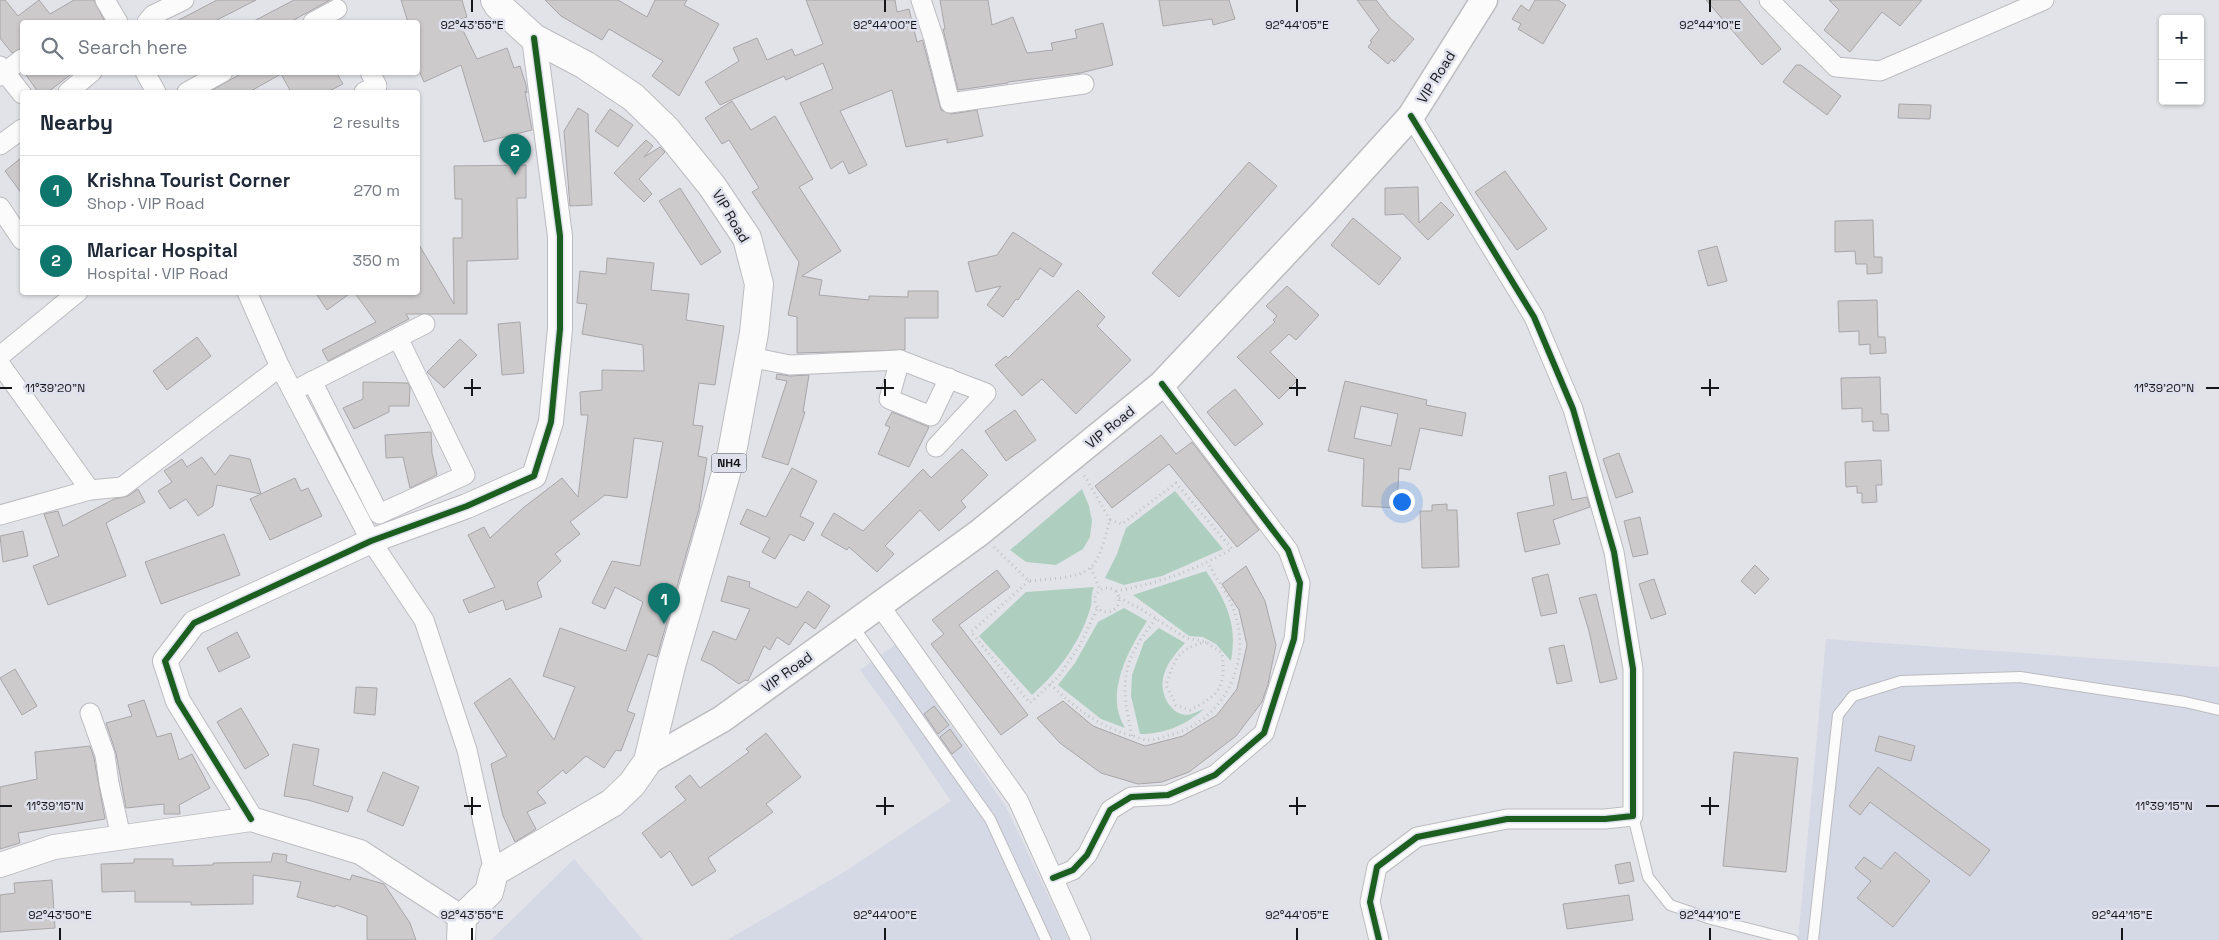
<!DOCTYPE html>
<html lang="en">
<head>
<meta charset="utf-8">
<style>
	:root { --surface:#fff; --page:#f2f2f3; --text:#1f2937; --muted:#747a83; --line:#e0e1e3; --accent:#0f766e }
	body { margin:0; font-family:"Space Grotesk",sans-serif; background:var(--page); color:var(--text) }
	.controls { position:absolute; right:15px; top:15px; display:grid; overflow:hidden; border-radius:5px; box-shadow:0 1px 4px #0004 }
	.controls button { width:45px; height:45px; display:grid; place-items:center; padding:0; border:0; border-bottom:1px solid var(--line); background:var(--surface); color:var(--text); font:25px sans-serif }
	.you { position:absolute; left:1401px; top:501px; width:18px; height:18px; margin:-12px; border:4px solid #fff; border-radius:50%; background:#1a73e8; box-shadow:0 0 0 8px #1a73e833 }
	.badge { display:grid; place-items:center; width:32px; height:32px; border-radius:50%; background:var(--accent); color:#fff; font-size:16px; font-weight:700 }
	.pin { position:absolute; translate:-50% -41px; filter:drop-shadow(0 1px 2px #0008) }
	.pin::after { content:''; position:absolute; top:26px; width:18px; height:15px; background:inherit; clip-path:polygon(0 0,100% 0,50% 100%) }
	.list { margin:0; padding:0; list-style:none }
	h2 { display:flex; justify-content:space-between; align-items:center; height:65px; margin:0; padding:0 20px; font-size:21px }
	h2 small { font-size:16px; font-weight:400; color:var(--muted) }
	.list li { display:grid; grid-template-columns:32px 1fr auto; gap:15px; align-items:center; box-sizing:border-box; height:70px; padding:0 20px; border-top:1px solid var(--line) }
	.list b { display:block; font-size:19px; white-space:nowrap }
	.list p { margin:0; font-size:16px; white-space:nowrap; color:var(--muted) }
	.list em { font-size:16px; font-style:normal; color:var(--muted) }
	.icon { flex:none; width:28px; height:28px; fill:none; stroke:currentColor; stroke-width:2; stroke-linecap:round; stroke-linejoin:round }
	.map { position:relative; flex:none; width:2219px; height:940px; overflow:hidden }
	.search { position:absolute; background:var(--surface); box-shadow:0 1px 4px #0004; left:20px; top:20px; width:400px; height:55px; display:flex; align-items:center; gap:12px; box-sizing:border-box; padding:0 18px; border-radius:5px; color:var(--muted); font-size:19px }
	.panel { position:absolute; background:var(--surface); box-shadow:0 1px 4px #0004; left:20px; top:90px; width:400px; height:205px; border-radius:5px }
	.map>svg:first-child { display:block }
</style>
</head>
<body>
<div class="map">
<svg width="2219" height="940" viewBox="0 0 2219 940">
	<rect width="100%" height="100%" fill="#e2e3e8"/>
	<!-- built -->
	<g fill="#d5d8e5">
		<path d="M1826 639 2219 667V940H1798Z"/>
		<path d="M896 644 1006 807 1069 940H727L844 872 951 801 895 718 860 670Z"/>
		<path d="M574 859 643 940H491Z"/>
	</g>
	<!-- green -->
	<g fill="#aecfbf">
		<path d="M1082 489 1089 506 1092 521 1090 537 1083 549 1056 565 1026 562 1010 550Z"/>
		<path d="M1175 491 1223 549 1162 576 1124 585 1105 578 1117 554 1126 528Z"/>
		<path d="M1206 571C1226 601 1238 624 1231 661L1216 644 1203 637 1189 636 1133 595Z"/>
		<path d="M1094 587C1090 596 1093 602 1090 609 1080 643 1058 672 1032 695L979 636 1026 592Z"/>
		<path d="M1124 608 1147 621C1128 651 1104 693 1125 728L1101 719 1058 685 1075 663 1098 622Z"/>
		<path d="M1159 628 1185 643C1175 654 1165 665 1163 679 1160 693 1170 714 1186 715 1191 715 1199 711 1204 709 1185 725 1166 734 1140 734L1131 696 1132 675 1144 642Z"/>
	</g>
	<!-- building -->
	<g fill="#cccacb" stroke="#a8a6a8" fill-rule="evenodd">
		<path d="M0 0H5L18 16 39 0 50 14 74 0H94L105 22H22V48L12 53 0 38Z"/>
		<path d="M217 0H256L213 22H175Z"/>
		<path d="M294 0H330L290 22H252Z"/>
		<path d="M401 0H462L467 17 458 20 477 59 507 48 514 68 520 66 526 85 527 93 525 91 532 130 484 142 461 65 424 82 418 68V22H408Z"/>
		<path d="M545 0H618L647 17 655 0H687L684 5 719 24 679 96 652 76 663 61 609 29 602 40 561 16Z"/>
		<path d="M806 0H895L897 12 909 9 917 42 923 40V42L941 110 951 114 977 110 983 136 947 143V139L906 147 892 90 840 111 867 165 849 174 843 161 831 169 800 103 833 89 823 63 786 80 784 76 720 105 705 82 739 61 733 48 757 38 767 60 792 49 795 56 823 44Z"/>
		<path d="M940 0H988L992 25 1013 17 1027 53 1053 50 1051 43 1077 38 1075 30 1103 23 1113 65 1080 73 1008 82V83L958 90 943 29H945Z"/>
		<path d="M1159 0H1229L1235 19 1213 25 1212 19 1163 26Z"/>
		<path d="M1357 0H1376L1390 18 1414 39 1394 62 1392 59 1388 64 1368 47 1372 42 1370 41 1379 30Z"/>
		<path d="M1535 0H1558L1566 5 1543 44 1518 29 1521 24 1512 19 1521 5 1529 11Z"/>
		<path d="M1706 0H1739L1781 49 1762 65Z"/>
		<path d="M1829 0H1922L1900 26 1882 12 1850 52 1824 30 1839 10Z"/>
		<path d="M1796 65H1801L1841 96 1827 115 1783 82Z"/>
		<path d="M24 72H74L48 92H38Z"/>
		<path d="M244 72H336L343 84 327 92H291L281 74 249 92H209Z"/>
		<path d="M732 101 751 130 775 116 813 179 799 187 841 251 802 276 822 280 819 295 869 300V296L908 297V291H938V318H905V350L797 353V317L788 315 799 262 752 192 759 188 729 140 722 144 705 118Z"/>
		<path d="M1899 104 1931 105 1930 119 1898 118Z"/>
		<path d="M578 108 588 114 592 205 570 206 564 131Z"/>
		<path d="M610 109 633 125 618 147 595 131Z"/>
		<path d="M646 140 653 146 644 157 660 147 665 152 639 179 652 194 644 202 614 173Z"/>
		<path d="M22 157V194L5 171Z"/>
		<path d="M1249 162 1277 186 1179 297 1152 273Z"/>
		<path d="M526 165V198H517L518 259 467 261V314H406L409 319 328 361 322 350 376 322 354 292H418V243L454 304 453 238H462V199H455L454 166Z"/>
		<path d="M1505 171 1547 229 1517 250 1475 192Z"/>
		<path d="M1418 187 1419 223 1441 202 1454 215 1428 240 1403 214 1385 215V188Z"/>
		<path d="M680 188 721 252 701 265 659 201Z"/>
		<path d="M1353 218 1401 258 1379 285 1331 245Z"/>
		<path d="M1873 220 1874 257H1882V273L1867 274V264H1856L1855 251 1835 252V221Z"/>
		<path d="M1013 232 1062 264 1053 277 1040 268 1018 300 1016 299 1003 317 987 305 1001 286 976 292 968 262 997 255Z"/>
		<path d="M1717 246 1727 281 1708 286 1698 251Z"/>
		<path d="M607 258 654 263 651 290 689 294 686 320 724 326 715 385 699 383 693 425 703 426 698 456 707 458 699 509 657 657 648 654 627 711 635 714 621 751 616 750 604 768 586 756 566 774 563 770 537 792 546 803 527 812 536 829 515 842 503 816 491 764 507 756 474 703 510 678 554 740 575 687 543 676 560 628 626 651 643 602 615 587 605 609 592 603 612 561 640 566 663 442 634 438 627 498 605 495 570 522 580 534 555 554 561 561 537 583 542 597 506 610 503 600 469 613 463 600 495 587 468 535 484 527 490 538 523 508 562 478 578 497 588 415H581L580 392 602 390V370L644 371 643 345 582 334 587 304 577 303 580 271 606 274Z"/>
		<path d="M1287 286 1319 315 1296 340 1289 334 1270 352 1298 380 1279 399 1237 357 1275 322 1273 320 1277 316 1266 306Z"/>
		<path d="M1078 290 1105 317 1097 326 1131 360 1076 414 1042 379 1022 396 995 365 1006 356 1008 358Z"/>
		<path d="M315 292H352L327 310Z"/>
		<path d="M1877 300 1878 337H1885L1886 353 1870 354V344L1859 345V331L1839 332 1838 301Z"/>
		<path d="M520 322 524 373 502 375 498 324Z"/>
		<path d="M197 337 211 356 167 390 153 371Z"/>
		<path d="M460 339 477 355 444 388 427 372Z"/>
		<path d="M777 374 790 376 809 375 803 412H805L788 465 762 457 787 381 776 379Z"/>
		<path d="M1880 377 1881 414H1888L1889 431H1873V421L1862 422V408L1842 409 1841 378Z"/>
		<path d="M1345 381 1427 400 1426 405 1466 413 1462 436 1420 428 1410 470 1399 468 1397 508 1362 506 1364 459 1328 451ZM1361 406 1398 414 1391 446 1354 438Z"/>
		<path d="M363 382 408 383 410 387 409 406H389V412L354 429 343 408 363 399Z"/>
		<path d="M1235 389 1263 424 1235 446 1207 412Z"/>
		<path d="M1015 410 1036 440 1006 461 985 431Z"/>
		<path d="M892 412 929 427 909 467 878 454 890 427 885 425Z"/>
		<path d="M431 432 432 453 437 475 410 488 403 457 386 458 385 435Z"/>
		<path d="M1161 435 1176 454 1192 442 1259 530 1237 547 1169 464 1112 508 1095 486Z"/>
		<path d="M962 449 988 475 961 501 966 507 939 531 920 510 885 546 894 554 877 572 849 547 847 550 821 535 834 513 863 531 923 469 931 478Z"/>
		<path d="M1619 453 1633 492 1616 498 1603 459Z"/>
		<path d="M230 455 250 459 261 494 217 485 213 506 198 516 186 499 170 509 158 491 172 482 164 471 182 459 187 467 202 457 215 475Z"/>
		<path d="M1881 460 1882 485H1876L1877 502 1862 503V493H1857V486L1846 487 1845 462Z"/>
		<path d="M792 468 817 481 800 516 814 523 804 541 790 534 775 559 762 552 770 538 740 524 747 509 766 517Z"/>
		<path d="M1566 472 1572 500 1587 497 1590 507 1553 520 1560 544 1525 552 1517 513 1554 505 1549 476Z"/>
		<path d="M295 478 301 491 308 488 322 516 270 540 250 499Z"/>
		<path d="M138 489 145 502 106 523 126 576 48 605 33 566 59 556 44 514 58 511 63 526 114 499 128 496Z"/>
		<path d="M1447 504V510H1457L1459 567 1422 568 1420 511H1432V505Z"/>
		<path d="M1640 517 1648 554 1633 557 1624 521Z"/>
		<path d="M23 531 28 556 3 562 0 536Z"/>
		<path d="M224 534 240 575 161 604 145 562Z"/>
		<path d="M1755 565 1769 579 1755 594 1741 581Z"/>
		<path d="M1246 566 1265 601 1276 645 1268 684 1262 702 1236 736 1189 772 1162 782 1138 784 1101 773 1060 743 1037 718 1063 701 1093 726 1145 746 1183 736 1217 715 1237 689 1247 645 1239 610 1222 584Z"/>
		<path d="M997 570 1010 587 959 625 1028 715 1001 735 931 644 944 634 932 620Z"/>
		<path d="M1548 574 1557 613 1541 616 1532 578Z"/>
		<path d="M728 576 750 582 749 587 797 608 808 591 830 606 815 629 805 622 789 645 777 637 770 650 764 646 748 681 745 680 739 684 712 665 701 660 713 631 736 640 750 609 721 601Z"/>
		<path d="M1654 579 1666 614 1651 619 1639 584Z"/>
		<path d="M1596 594 1617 679 1600 683 1589 631 1579 598Z"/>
		<path d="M237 632 250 657 219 672 207 648Z"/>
		<path d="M1564 645 1572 681 1557 684 1549 648Z"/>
		<path d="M15 669 37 706 22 715 0 678Z"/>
		<path d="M356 687 377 688 375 715 354 713Z"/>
		<path d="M144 700 157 737 171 733 179 760 192 754 210 788 179 805 180 814H164V804L126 808 116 753 106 723 132 716 128 705Z"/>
		<path d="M934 706 949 725 938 734 924 714Z"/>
		<path d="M241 708 269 755 245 769 217 722Z"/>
		<path d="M950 729 962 746 952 754 940 737Z"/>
		<path d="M766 733 801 777 766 804 773 812 708 858 716 871 692 886 670 851 661 858 642 833 686 800 675 787 690 775 700 788 749 752 746 749Z"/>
		<path d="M1879 736 1915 746 1911 761 1875 751Z"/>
		<path d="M293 744 319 749 313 785 353 797 348 812 308 800 284 796Z"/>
		<path d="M90 746 94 758 105 819 18 833 20 843 0 849V787L37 779 35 752Z"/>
		<path d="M1734 752 1798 758 1786 872 1723 866Z"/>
		<path d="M1878 767 1990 850 1970 876 1870 802 1860 815 1849 806Z"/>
		<path d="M383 772 419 787 403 826 367 811Z"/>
		<path d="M1895 852 1930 881 1893 927 1857 898 1871 881 1855 868 1864 857 1881 869Z"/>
		<path d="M273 853 287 855 286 862 350 880 352 875 384 884 410 923 416 940H367V916L336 905 335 907 297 897 301 882 253 875V904L191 905V902H135V891L102 892 101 864 134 863V859H173V866L213 865V863L271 862Z"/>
		<path d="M1630 862 1634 881 1619 884 1615 865Z"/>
		<path d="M52 880 55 928 0 932V895L15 893 14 883Z"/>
		<path d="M1629 895 1633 920 1567 929 1563 904Z"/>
	</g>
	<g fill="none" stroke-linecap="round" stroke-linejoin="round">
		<!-- service casing -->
		<g stroke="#bcbcc0" stroke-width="12">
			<g id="service">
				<path d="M853 626 990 819 1046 940"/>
				<path d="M1633 816 1648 877 1670 905 1711 919 1793 940"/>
				<path d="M1813 940 1838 715 1853 696 1901 681 2020 677 2185 702 2219 710"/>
			</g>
		</g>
		<!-- minor casing -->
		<g stroke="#bcbcc0" stroke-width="21">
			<g id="minor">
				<path d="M105 0 118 22"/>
				<path d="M921 0 934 39 950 103 1084 84"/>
				<path d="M1769 0 1836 67 1880 71 2044 0"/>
				<path d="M147 22 153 15 184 0"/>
				<path d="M313 22 337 9"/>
				<path d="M0 66 22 94"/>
				<path d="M145 72 156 92"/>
				<path d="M0 76 22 59"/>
				<path d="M68 92 92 72"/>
				<path d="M187 92 223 72"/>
				<path d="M364 92 377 86 370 72"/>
				<path d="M0 145 22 129"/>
				<path d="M0 207 22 240"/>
				<path d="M247 292 280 367 371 541 424 620 467 750 494 872"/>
				<path d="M0 356 78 292"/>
				<path d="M749 357 790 365 900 360 986 393 936 447"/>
				<path d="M900 360 889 399 931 416 949 378"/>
				<path d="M0 364 90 490"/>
				<path d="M312 381 379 514 465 475 398 338"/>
				<path d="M303 386 425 324"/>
				<path d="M0 515 90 490 122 487 280 367"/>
				<path d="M880 606 1018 800 1081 940"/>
				<path d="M90 713 105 755 109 783 121 837"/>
				<path d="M1053 878 1073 870 1087 855 1110 810 1131 797 1168 795 1215 775 1264 733 1294 639 1300 583 1288 550 1162 384"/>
				<path d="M1379 940 1370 902 1377 867 1417 837 1507 819H1605L1633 816V669L1614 552 1573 409 1534 317 1411 116"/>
			</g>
		</g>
		<!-- tertiary casing -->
		<g stroke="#bcbcc0" stroke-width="26">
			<g id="tertiary">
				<path d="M251 819 178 701 165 661 194 623 371 541 467 506 534 476 551 422 560 329V236L534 38"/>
				<path d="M0 865 54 847 251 819 360 852 462 918"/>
			</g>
		</g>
		<!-- secondary casing -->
		<g stroke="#bcbcc0" stroke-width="29">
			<path id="secondary" d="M648 761 722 719 979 533 1162 384 1323 213 1411 116 1484 0"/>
		</g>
		<!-- trunk casing -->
		<g stroke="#bcbcc0" stroke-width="30">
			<path id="trunk" d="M461 940 462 918 489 892 494 872 612 803 632 784 648 761 671 666 732 452 754 333 759 284 747 238 712 186 666 129 633 97 585 65 534 38 498 5 495 0"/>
		</g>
		<!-- path -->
		<g stroke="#c1c2c4" stroke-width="3" stroke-dasharray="1 4" stroke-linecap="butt">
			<path d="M1110 520 1122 524 1176 483 1232 549C1195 570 1157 584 1116 591"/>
			<path d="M994 547 1029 581C1046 579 1077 579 1090 568 1101 559 1106 533 1110 520L1084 475"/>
			<path d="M1091 568 1100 590"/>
			<path d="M1029 581 971 632 1030 703 1059 676 1080 645 1097 609"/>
			<circle cx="1107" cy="600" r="12"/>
			<path d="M1119 598 1139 608 1186 638 1206 642 1222 653C1226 687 1220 695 1190 710L1176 705 1166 685C1175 658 1178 649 1206 642"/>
			<path d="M1050 684C1077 709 1097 726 1133 736 1137 737 1143 740 1147 740 1154 741 1163 737 1170 735 1220 723 1251 667 1236 617 1231 598 1217 580 1208 563"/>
			<path d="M1132 736C1120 684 1121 661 1156 619"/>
		</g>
		<!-- service -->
		<use href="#service" stroke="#fbfbfc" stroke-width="10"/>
		<!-- minor -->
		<use href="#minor" stroke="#fbfbfc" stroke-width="19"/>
		<!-- tertiary -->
		<use href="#tertiary" stroke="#fbfbfc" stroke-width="24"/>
		<!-- secondary -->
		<use href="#secondary" stroke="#fbfbfc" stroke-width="26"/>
		<!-- trunk -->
		<use href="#trunk" stroke="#fbfbfc" stroke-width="28"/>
		<!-- cycleway casing -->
		<g stroke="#dee1ec" stroke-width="9">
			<g id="cycleway">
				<path d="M251 819 178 701 165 661 194 623 371 541 467 506 534 476 551 422 560 329V236L534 38"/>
				<path d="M1053 878 1073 870 1087 855 1110 810 1131 797 1168 795 1215 775 1264 733 1294 639 1300 583 1288 550 1162 384"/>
				<path d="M1379 940 1370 902 1377 867 1417 837 1507 819H1605L1633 816V669L1614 552 1573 409 1534 317 1411 116"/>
			</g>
		</g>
		<!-- cycleway -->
		<use href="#cycleway" stroke="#1b5e20" stroke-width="6"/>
	</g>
	<!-- ticks -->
	<path fill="none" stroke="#15161a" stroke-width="2" d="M472 0V12M885 0V12M1297 0V12M1710 0V12M472 379V396M885 379V396M1297 379V396M1710 379V396M0 388H12M464 388H481M876 388H894M1289 388H1306M1701 388H1719M2206 388H2219M472 797V815M885 797V815M1297 797V815M1710 797V815M0 806H12M464 806H481M876 806H894M1289 806H1306M1701 806H1719M2206 806H2219M60 928V940M472 928V940M885 928V940M1297 928V940M1710 928V940M2122 928V940"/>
	<g text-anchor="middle" stroke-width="5" stroke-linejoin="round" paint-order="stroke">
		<!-- shield labels -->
		<rect fill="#dee1ec" stroke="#515359" stroke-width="1" x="711.5" y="453.5" width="35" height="19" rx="4"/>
		<g font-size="12" font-weight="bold" fill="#15161a">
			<text x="729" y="467">NH4</text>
		</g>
		<!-- street labels -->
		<g font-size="14" fill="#15161a" stroke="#dee1ec">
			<text transform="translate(1436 77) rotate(-58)" y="5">VIP Road</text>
			<text transform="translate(731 216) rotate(59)" y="5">VIP Road</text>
			<text transform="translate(1110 427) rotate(-39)" y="5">VIP Road</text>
			<text transform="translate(787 672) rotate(-36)" y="5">VIP Road</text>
		</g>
	</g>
	<g font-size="12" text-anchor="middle" fill="#15161a" stroke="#dee1ec" stroke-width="5" stroke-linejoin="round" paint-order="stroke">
		<text x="472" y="29">92°43'55"E</text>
		<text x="885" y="29">92°44'00"E</text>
		<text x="1297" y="29">92°44'05"E</text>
		<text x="1710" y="29">92°44'10"E</text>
		<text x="55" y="392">11°39'20"N</text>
		<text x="2164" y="392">11°39'20"N</text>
		<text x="55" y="810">11°39'15"N</text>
		<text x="2164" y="810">11°39'15"N</text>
		<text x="60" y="919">92°43'50"E</text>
		<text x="472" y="919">92°43'55"E</text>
		<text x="885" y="919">92°44'00"E</text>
		<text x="1297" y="919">92°44'05"E</text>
		<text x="1710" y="919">92°44'10"E</text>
		<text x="2122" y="919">92°44'15"E</text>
	</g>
</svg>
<div class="controls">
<button>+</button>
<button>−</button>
</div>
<div class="you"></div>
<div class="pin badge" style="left:664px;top:624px">1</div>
<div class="pin badge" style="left:515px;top:175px">2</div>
<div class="search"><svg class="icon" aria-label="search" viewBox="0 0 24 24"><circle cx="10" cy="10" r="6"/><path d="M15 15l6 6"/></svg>Search here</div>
<section class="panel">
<h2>Nearby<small>2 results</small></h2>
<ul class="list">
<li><span class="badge">1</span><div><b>Krishna Tourist Corner</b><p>Shop · VIP Road</p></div><em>270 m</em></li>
<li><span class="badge">2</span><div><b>Maricar Hospital</b><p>Hospital · VIP Road</p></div><em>350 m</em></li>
</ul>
</section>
</div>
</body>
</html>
